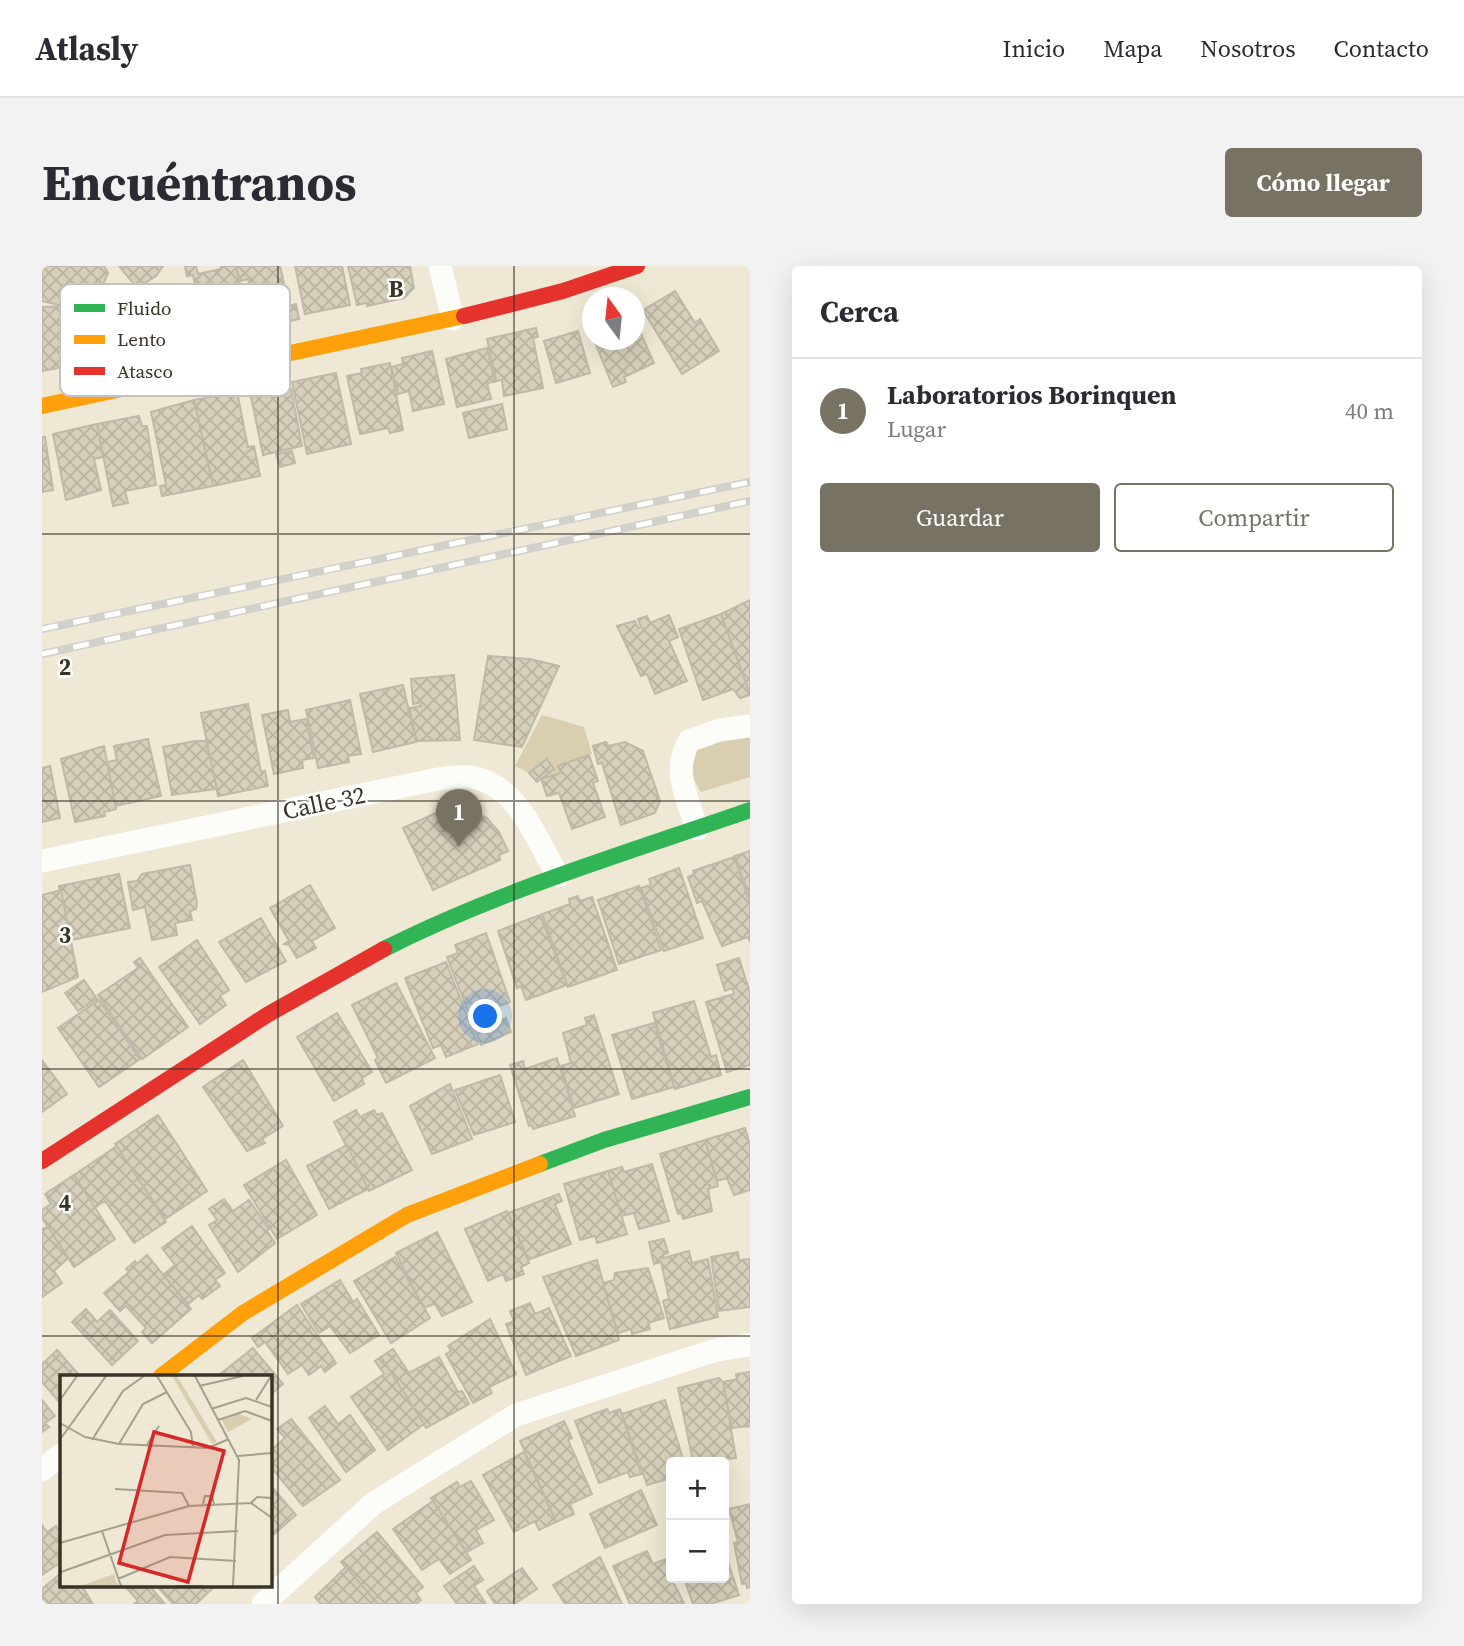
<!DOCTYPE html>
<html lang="es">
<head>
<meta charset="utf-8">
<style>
	:root { --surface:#fff; --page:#f2f2f3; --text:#2b2b33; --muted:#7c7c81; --line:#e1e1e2; --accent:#787263 }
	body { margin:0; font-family:"Source Serif 4",serif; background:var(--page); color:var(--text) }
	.controls { position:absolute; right:21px; bottom:21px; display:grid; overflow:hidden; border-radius:7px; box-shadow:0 7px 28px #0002 }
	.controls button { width:63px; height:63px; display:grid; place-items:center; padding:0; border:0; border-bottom:2px solid var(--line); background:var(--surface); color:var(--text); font:35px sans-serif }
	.compass { position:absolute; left:540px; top:21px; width:63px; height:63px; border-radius:50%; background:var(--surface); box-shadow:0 7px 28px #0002; rotate:345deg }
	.you { position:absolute; left:444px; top:751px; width:24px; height:24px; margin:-18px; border:5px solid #fff; border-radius:50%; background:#1a73e8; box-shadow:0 0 0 10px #1a73e833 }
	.badge { display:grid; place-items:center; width:46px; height:46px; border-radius:50%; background:var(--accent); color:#fff; font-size:23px; font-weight:700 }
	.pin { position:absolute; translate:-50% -58px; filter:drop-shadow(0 2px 4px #0008) }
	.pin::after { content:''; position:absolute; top:37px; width:24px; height:21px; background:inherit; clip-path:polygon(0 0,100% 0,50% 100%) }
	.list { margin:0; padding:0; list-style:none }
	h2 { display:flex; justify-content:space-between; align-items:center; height:91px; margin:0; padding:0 28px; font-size:30px }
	h2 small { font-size:23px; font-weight:400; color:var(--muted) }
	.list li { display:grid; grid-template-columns:46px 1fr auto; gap:21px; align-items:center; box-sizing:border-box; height:105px; padding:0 28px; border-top:2px solid var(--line) }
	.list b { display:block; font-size:26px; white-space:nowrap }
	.list p { margin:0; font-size:23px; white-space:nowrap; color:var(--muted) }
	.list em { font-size:23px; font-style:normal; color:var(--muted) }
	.actions { display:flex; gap:14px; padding:21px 28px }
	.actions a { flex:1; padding:16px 0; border:2px solid var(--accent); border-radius:7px; text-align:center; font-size:24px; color:var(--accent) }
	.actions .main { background:var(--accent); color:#fff }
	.map { position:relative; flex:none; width:708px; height:1338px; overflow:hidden; border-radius:7px }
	header { display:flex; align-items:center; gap:42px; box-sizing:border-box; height:98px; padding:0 35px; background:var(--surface); border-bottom:2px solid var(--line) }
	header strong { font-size:33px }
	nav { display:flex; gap:38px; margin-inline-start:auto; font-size:24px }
	.intro { display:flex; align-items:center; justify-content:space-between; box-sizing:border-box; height:168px; padding:0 42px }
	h1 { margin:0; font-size:49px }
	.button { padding:18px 32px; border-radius:7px; background:var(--accent); color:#fff; font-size:24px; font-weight:700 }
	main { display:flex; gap:42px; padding:0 42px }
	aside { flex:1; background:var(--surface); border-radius:7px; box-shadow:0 7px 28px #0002 }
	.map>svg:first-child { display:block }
</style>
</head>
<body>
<header>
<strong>Atlasly</strong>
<nav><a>Inicio</a><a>Mapa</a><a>Nosotros</a><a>Contacto</a></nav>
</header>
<div class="intro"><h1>Encuéntranos</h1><a class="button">Cómo llegar</a></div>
<main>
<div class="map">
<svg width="708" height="1338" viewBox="0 0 708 1338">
	<defs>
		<pattern id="building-cross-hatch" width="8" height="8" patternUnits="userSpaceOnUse" patternTransform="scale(1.75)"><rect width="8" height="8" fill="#d6cfba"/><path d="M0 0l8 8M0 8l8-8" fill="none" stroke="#b8b2a0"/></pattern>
	</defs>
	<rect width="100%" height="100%" fill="#eee8d4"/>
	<!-- green -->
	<g fill="#d9ceb0">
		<path d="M500 449 542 461 550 488 517 500 519 507 499 513 512 503 505 493 487 507 473 500Z"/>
		<path d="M697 469 708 470V511L659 526C651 514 645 499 652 485Z"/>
	</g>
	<!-- building -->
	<g fill="url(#building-cross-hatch)" stroke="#beb9a9" stroke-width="2">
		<path d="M0 0H62L66 7 52 40 34 32 30 42 0 35Z"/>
		<path d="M77 0H121L114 10 95 22Z"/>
		<path d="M143 0H154L156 8 179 3V0H194L205 55 163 65 151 9 145 10Z"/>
		<path d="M194 0H238L247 40 254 38 257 53 235 58 233 50 216 53 206 13 198 15Z"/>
		<path d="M253 0H300L308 39 263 48Z"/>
		<path d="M306 0H368L372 22 362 32 325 40V37L315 39Z"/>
		<path d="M633 25 653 57 658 53 677 85 640 108 601 44Z"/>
		<path d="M23 40 25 50 49 56 53 53 56 64 66 61 71 85 42 91 37 68 52 64 50 60 27 54 38 98 0 105V41Z"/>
		<path d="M592 52 612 97 582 111 584 116 571 121 552 74H592Z"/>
		<path d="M494 62 496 71 491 72 501 122 462 130 460 114 454 115 445 73Z"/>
		<path d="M536 65 548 107 514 117 502 75Z"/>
		<path d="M445 82 453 116 445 117 449 133 415 141 404 93Z"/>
		<path d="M390 85 402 138 371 145 367 125 356 128 349 101 361 98 360 92Z"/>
		<path d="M348 97 361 164 348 167 346 162 318 168 305 110 320 107 319 103Z"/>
		<path d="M294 107 309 178 265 188 250 116Z"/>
		<path d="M249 123 260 180 221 189 209 131Z"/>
		<path d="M195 126 206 181 212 180 218 210 171 220 152 134Z"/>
		<path d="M152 134 171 220 120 230 118 220 124 219 109 146Z"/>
		<path d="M460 138 465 163 427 172 421 147Z"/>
		<path d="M97 150 100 160H105L114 219 83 225 86 237 71 240 55 158Z"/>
		<path d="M55 158 61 191 52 193 59 224 24 234 11 168Z"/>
		<path d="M0 171H3L11 224 0 226Z"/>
		<path d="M250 185 253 197 238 201 234 188Z"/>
		<path d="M708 334V429L679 348Z"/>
		<path d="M679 348 708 429 698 432 691 423 661 434 637 363Z"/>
		<path d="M627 349 636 371 627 375 645 415 613 428 605 408 599 410 575 360 593 355 596 362 599 361 596 353 605 350 608 357Z"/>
		<path d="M446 390 488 393 517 400 480 481 432 474Z"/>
		<path d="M412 409 418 474 375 475 367 442 379 440 378 437 371 438 369 413Z"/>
		<path d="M361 419 374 476 331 486 318 428Z"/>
		<path d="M308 434 319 488 306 490 307 496 276 502 264 444Z"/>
		<path d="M206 438 219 506 223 505 226 520 176 530 159 447Z"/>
		<path d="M246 444 248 456 264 453 272 492 260 494 261 502 232 508 220 449Z"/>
		<path d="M106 473 119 530 73 540 65 496 75 494 72 480Z"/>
		<path d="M153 475H164L175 523 130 529 121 481Z"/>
		<path d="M564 476 566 480 583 476 601 485 618 535 613 547 579 559 560 497 556 498 551 480Z"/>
		<path d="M62 480 74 543 62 546 63 550 33 556 19 493Z"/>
		<path d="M547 489 556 515 551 517 563 551 530 563 517 527 505 530 499 513 519 507 516 500Z"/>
		<path d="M505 493 512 503 495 516 487 507Z"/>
		<path d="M8 500 18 552 0 556V502Z"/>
		<path d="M402 543 405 549 416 544 419 549 429 545 445 552 457 566 466 585 457 589 458 594 391 624 361 562Z"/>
		<path d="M708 585V633L693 590Z"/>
		<path d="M692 591 708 637V676L706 671 680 680 660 635 655 637 646 611 652 608 651 605Z"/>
		<path d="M148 599 155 638 154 643 148 645 150 654 133 657 135 669 110 674 103 641 91 644 86 616 95 615 100 608Z"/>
		<path d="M637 602 661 672 622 685 599 622 609 619 607 613Z"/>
		<path d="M77 608 88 662 29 674 17 620Z"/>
		<path d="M268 619 293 662 270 675 274 682 255 692 247 679 242 678 247 675 228 642Z"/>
		<path d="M597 620 619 684 577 698 556 634Z"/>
		<path d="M19 624 36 711 0 726V629Z"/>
		<path d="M536 630 538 635 550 631 575 704 526 721 500 648 528 638 527 633Z"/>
		<path d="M498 649 525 719 484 734 479 720 475 722 456 665Z"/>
		<path d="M219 652 244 695 204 716 177 676Z"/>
		<path d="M444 667 468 736 442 746 447 759 464 752 469 766 439 779 405 691 416 687 413 679Z"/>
		<path d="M155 674 187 724 178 730 184 739 158 758 117 701Z"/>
		<path d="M98 692 146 761 100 793 56 729 96 702 92 696Z"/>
		<path d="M697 692 708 727V799L685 806 664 736 692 728 690 722 683 725 675 699Z"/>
		<path d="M404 696 436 778 404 791 399 779 391 782 363 712Z"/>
		<path d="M42 714 55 733 36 745 23 727Z"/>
		<path d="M354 717 393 792 344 817 333 794 336 792 310 739Z"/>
		<path d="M57 734 98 793 57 821 16 762Z"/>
		<path d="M652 735 669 791 674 789 679 809 633 823 611 747Z"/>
		<path d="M295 747 330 806 320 812 322 818 292 835 255 771Z"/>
		<path d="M552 749 577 828 532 842 519 800 529 797 521 767 545 759 543 752Z"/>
		<path d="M612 757 632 821 590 833 570 769Z"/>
		<path d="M515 792 533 850 491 863 490 859 487 860 468 799 481 795 483 803Z"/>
		<path d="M0 794 25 828 0 846Z"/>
		<path d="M201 794 241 860 220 873 223 877 205 885 161 821Z"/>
		<path d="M458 809 473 856 432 869 413 824Z"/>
		<path d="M408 818 430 873 390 888 368 840Z"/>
		<path d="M314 844 318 851 332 844 335 849 340 847 370 904 327 925 292 856Z"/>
		<path d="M116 849 165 925 123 953 73 878Z"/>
		<path d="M703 862 708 879V924L692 929 685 912 675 915 663 874Z"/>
		<path d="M663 874 676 920 666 923 670 945 641 953 639 947 636 948 618 888Z"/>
		<path d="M305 879 326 923 287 943 265 900Z"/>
		<path d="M75 880 124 956 92 977 63 935 52 942 32 909Z"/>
		<path d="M244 894 275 949 235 973 202 919Z"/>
		<path d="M610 898 627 955 597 963 592 947 579 950 566 905 580 901 582 906Z"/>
		<path d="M566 905 585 968 555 977 553 970 538 974 522 918Z"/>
		<path d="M32 909 73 973 32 1001 0 952V944L9 938 3 928Z"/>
		<path d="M517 928 520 935 513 938 529 978 486 994 466 947Z"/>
		<path d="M182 933 191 945 207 934 227 963 225 965 233 977 196 1006 167 959 175 954 167 943Z"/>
		<path d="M465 945 487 997 479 1001 482 1008 464 1015 461 1008 446 1015 423 963Z"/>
		<path d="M150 960 183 1007 173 1014 178 1020 160 1033 157 1029 146 1038 121 1009 133 999 120 982Z"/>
		<path d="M6 961 26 992 12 1005 20 1017 0 1031V963Z"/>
		<path d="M395 966 430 1036 400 1050 393 1038 381 1042 354 987Z"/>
		<path d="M622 973 626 987 621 989V992L647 985 650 997 666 993 676 1051 628 1063 621 1035 627 1033 619 996 612 998 607 976Z"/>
		<path d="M696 986 697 994 708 993V1041L677 1045 669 991Z"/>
		<path d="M105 989 149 1043 110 1077 100 1066 104 1062 84 1040 78 1045 62 1027 87 1006 84 1003 93 995 95 998Z"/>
		<path d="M353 991 388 1052 349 1077 312 1015Z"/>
		<path d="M555 994 577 1074 534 1090 501 1011Z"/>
		<path d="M606 1002 622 1052 606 1057 608 1063 590 1068 589 1063 576 1067 561 1017 572 1014 573 1007Z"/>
		<path d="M298 1014 311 1036 315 1033 337 1069 308 1087 288 1060 277 1067 259 1038Z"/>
		<path d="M488 1037 493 1048 507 1042 529 1090 484 1109 464 1058 472 1055 468 1045Z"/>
		<path d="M255 1039 294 1097 283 1106 279 1100 267 1109 260 1099 246 1108 223 1076 216 1081 210 1072Z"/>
		<path d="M44 1043 55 1056 68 1044 96 1075 70 1099 30 1056Z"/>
		<path d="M448 1053 474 1108 447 1121 450 1127 431 1137 404 1088 409 1085 406 1080Z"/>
		<path d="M211 1082 241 1118 228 1129V1110H176Z"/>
		<path d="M351 1083 367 1107 397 1091 416 1126 420 1125 427 1138 384 1162 339 1091Z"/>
		<path d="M15 1084 38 1110H19V1138L0 1116V1098Z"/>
		<path d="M339 1091 382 1158 346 1184 309 1131 342 1108 333 1095Z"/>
		<path d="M708 1106V1160L690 1162 681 1116 695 1113 694 1108Z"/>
		<path d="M677 1112 681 1116 694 1192 651 1196 636 1122Z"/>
		<path d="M0 1134 13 1150 3 1157 7 1161 0 1166Z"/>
		<path d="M623 1134 642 1196H629V1212L605 1219 580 1148Z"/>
		<path d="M283 1140 296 1158 308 1149 333 1184 304 1206 267 1152Z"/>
		<path d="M565 1143 567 1147 578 1143 599 1208 588 1211 586 1206 557 1217 533 1155Z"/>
		<path d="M249 1153 298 1214 261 1240 228 1200V1185L243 1172 235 1163Z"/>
		<path d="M522 1155 530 1172 526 1174 550 1228 528 1238 532 1248 514 1256 478 1175Z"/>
		<path d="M482 1186 514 1256 497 1264 493 1255 472 1266 441 1209Z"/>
		<path d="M429 1215 452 1254 434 1264 441 1277 425 1286 389 1232 415 1216 418 1221Z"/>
		<path d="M228 1219 254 1249 229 1271 228 1270Z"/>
		<path d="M599 1224 615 1259 563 1282 548 1248Z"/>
		<path d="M391 1235 429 1294 408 1308 397 1293 380 1304 351 1263Z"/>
		<path d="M708 1238V1321L705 1322 704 1317 700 1318 692 1277 696 1276 687 1243Z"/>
		<path d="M0 1259 5 1266 14 1260 19 1268V1296L0 1309Z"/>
		<path d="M335 1266 381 1321 374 1327 379 1334 374 1338H336L299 1296Z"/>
		<path d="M682 1284 697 1329 668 1338H651L642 1312H682Z"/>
		<path d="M605 1285 611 1298 624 1293 629 1312 642 1337 588 1338 571 1300Z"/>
		<path d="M558 1291 580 1338H523L511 1319Z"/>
		<path d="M432 1300 441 1314 432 1320 444 1338H415L402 1320Z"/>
		<path d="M304 1301 336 1338H279L273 1331Z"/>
		<path d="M480 1302 495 1323 472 1338H453L445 1325Z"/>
		<path d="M19 1307V1319H46L41 1322 51 1338H0V1323Z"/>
		<path d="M82 1319H107L123 1338H92L96 1335Z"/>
		<path d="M114 1319H174L154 1338H131Z"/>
	</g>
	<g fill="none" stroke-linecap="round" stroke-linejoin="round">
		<!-- street -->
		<g stroke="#fcfcf9" stroke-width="23">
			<path d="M398 0 411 53"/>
			<path d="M655 563C645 530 630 506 647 475L677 464 708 460"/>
			<path d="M0 595 396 513C406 512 419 509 429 511 477 519 494 573 516 610"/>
			<path d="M0 1204 19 1189"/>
			<path d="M221 1338 332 1237 474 1149 674 1084 708 1079"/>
		</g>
		<!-- fast -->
		<g stroke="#30b455" stroke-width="16">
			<path d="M342 683C459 624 584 587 708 544"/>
			<path d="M498 898 562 874 708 831"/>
		</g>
		<!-- slow -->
		<g stroke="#ff9f0a" stroke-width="16">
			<path d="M0 140 422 50"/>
			<path d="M119 1110 201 1047 365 949 498 898"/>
		</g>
		<!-- jam -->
		<g stroke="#e5322d" stroke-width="16">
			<path d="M422 50 521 25 595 0"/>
			<path d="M0 895 225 749 342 683"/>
		</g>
		<!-- rail casing -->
		<g stroke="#d2d0cb" stroke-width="8">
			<g id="rail">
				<path d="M0 363 708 216"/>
				<path d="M0 388 708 235"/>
			</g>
		</g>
		<!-- rail -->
		<use href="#rail" stroke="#fff" stroke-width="5" stroke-dasharray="16" stroke-linecap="butt"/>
	</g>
	<!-- grid -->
	<path fill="none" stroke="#383326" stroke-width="2" stroke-opacity="0.55" d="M236 0V1338M472 0V1338M0 268H708M0 535H708M0 803H708M0 1070H708"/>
	<g text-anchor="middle" stroke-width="5" stroke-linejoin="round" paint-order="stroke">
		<!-- street labels -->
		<g font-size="24" fill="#383326" stroke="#fff">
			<text transform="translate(282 537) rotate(-12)" y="8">Calle 32</text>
		</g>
	</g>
	<!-- overview -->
	<g transform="translate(18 1109)">
		<rect width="212" height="212" fill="#eee8d4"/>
		<path d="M112 1H117L157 67 152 69ZM178 38 192 44 168 57 162 45ZM54 199 58 211H21L23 210Z" fill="#d9ceb0"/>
		<path fill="none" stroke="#a5a08e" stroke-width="2" d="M97 1 131 57 133 73M135 1 179 85 173 211M139 11 183 1M0 25 17 1M196 25 211 1M151 34 186 23 212 32M158 45 185 36 212 46M0 48 25 62 59 69 148 73 169 64M1 63 46 1M32 65 63 16 84 1M59 69 83 29 107 17M86 71 99 51M178 81 212 78M55 114 122 118 129 131M191 128 197 122 212 123M143 129 145 121H152L154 129M42 156 61 211M0 168 129 131 191 128 212 143M1 197 105 160 178 156M58 204 110 182 176 186M116 211H143"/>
		<path fill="#d62828" fill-opacity="0.15" stroke="#d62828" stroke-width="3.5" d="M94 57 164 76 128 207 59 188Z"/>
		<rect width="212" height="212" fill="none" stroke="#383326" stroke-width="3.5"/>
	</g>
	<!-- legend -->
	<rect x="18" y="18" width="230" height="112" rx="10" fill="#fff" stroke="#c3c2be" stroke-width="2"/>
	<rect x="32" y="38" width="31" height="8" fill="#30b455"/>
	<rect x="32" y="69" width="31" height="9" fill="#ff9f0a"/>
	<rect x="32" y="101" width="31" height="8" fill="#e5322d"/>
	<g font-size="19" fill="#383326">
		<text x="75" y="49">Fluido</text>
		<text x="75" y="80">Lento</text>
		<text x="75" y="112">Atasco</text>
	</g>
	<g font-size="23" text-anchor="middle" font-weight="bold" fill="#383326" stroke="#fff" stroke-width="5" stroke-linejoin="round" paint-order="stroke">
		<text x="354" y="31">B</text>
		<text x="23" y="409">2</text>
		<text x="23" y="677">3</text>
		<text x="23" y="945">4</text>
	</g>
</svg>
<div class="controls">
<button>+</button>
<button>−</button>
</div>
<svg class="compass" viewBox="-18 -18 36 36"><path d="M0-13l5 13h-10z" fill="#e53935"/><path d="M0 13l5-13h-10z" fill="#7c7c81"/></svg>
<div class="you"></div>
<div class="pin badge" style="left:417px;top:581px">1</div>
</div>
<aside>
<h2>Cerca<small></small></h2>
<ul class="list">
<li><span class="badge">1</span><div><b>Laboratorios Borinquen</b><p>Lugar</p></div><em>40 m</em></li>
</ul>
<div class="actions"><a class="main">Guardar</a><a>Compartir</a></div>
</aside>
</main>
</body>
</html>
